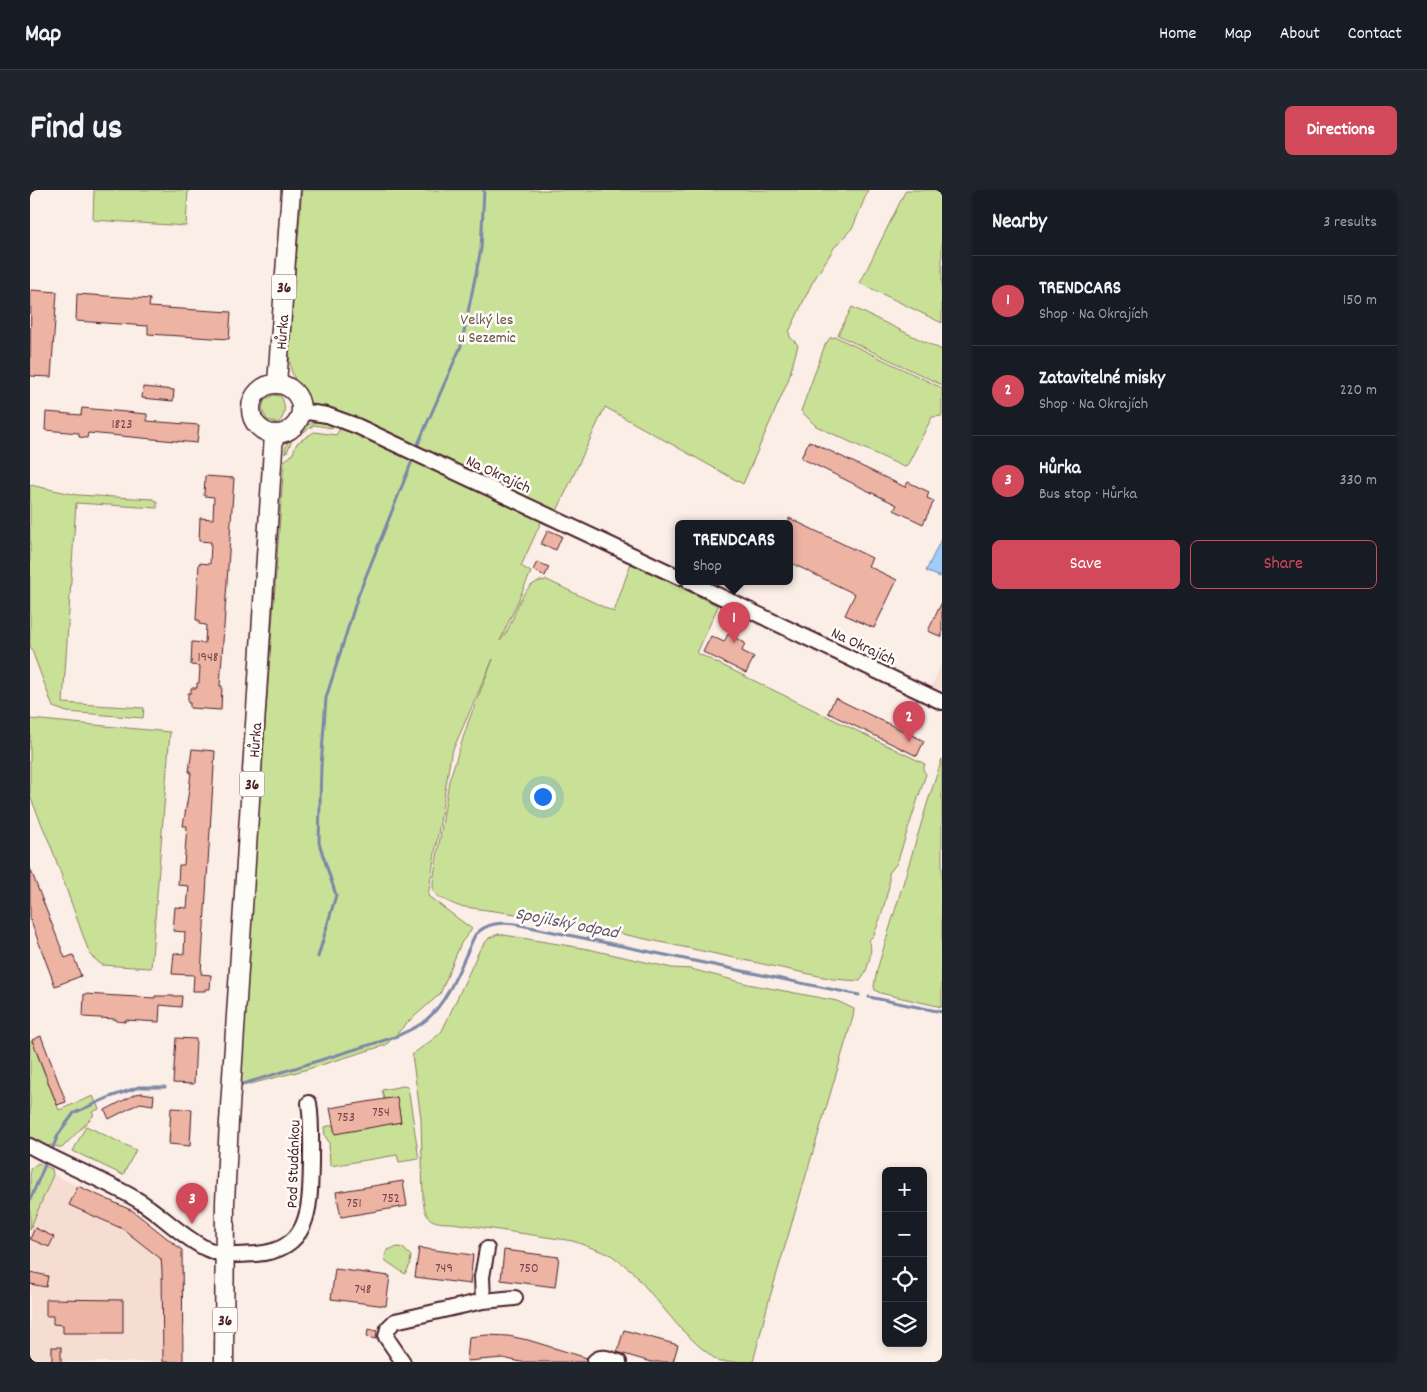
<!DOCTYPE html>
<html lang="en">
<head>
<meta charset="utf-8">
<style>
	:root { --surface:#171b24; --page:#20242c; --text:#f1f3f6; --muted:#9ea1a6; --line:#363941; --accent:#d1495b }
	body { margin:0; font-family:Dekko,sans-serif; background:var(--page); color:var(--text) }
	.controls { position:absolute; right:15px; bottom:15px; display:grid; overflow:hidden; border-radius:8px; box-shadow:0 2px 8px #0003 }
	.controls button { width:45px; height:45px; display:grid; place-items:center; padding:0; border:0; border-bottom:1px solid var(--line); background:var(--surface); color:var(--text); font:25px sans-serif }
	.you { position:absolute; left:512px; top:606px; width:18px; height:18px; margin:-12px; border:4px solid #fff; border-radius:50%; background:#1a73e8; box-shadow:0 0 0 8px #1a73e833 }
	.badge { display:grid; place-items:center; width:32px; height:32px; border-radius:50%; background:var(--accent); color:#fff; font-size:16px; font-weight:700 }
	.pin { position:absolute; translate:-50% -41px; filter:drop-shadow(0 1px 2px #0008) }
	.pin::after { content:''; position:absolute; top:26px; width:18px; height:15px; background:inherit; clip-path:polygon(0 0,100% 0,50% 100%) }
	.popup { position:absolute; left:645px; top:330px; width:118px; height:65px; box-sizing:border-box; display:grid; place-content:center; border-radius:8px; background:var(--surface); filter:drop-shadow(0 1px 4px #0005); font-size:16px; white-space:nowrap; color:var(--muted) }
	.popup b { font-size:19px; color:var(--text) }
	.popup::after { content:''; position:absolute; left:50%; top:100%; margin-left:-10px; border:10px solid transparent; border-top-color:var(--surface) }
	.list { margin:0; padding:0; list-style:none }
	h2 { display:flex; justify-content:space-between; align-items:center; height:65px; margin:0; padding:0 20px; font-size:21px }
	h2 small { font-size:16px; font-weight:400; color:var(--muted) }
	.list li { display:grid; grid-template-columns:32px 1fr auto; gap:15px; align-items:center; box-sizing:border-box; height:90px; padding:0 20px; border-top:1px solid var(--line) }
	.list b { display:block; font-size:19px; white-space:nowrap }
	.list p { margin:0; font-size:16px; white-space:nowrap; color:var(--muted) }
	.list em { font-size:16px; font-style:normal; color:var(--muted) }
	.actions { display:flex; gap:10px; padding:15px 20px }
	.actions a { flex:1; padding:11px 0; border:1px solid var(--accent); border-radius:8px; text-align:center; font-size:18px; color:var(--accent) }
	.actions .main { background:var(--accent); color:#fff }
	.icon { flex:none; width:28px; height:28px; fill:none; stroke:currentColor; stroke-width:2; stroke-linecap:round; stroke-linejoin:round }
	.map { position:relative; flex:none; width:912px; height:1172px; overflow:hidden; border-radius:8px }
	header { display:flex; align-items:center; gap:30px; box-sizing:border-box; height:70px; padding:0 25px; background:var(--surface); border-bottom:1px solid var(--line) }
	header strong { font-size:24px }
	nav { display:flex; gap:28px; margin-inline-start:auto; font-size:18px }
	.intro { display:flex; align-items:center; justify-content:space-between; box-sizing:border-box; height:120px; padding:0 30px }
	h1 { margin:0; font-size:35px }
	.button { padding:12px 22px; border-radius:8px; background:var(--accent); color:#fff; font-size:18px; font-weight:700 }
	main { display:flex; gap:30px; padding:0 30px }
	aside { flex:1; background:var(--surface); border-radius:8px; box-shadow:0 2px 8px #0003 }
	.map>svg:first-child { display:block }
</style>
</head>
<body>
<header>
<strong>Map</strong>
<nav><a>Home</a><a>Map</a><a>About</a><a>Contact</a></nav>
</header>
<div class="intro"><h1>Find us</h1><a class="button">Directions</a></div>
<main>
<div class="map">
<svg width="912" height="1172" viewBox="0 0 912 1172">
	<rect width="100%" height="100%" fill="#faeee6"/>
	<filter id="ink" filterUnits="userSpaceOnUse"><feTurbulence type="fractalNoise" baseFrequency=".02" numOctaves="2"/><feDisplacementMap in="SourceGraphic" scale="10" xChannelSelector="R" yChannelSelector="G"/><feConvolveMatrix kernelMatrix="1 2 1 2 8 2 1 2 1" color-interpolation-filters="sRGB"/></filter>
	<g filter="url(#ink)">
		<!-- built -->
		<g fill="#f6ddd2">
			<path d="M912 472V501L902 496Z"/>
			<path d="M24 985 103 1021 152 1060 153 1172H0V1039Z"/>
		</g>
		<!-- green -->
		<g fill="#c9e197" stroke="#8a8061">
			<path d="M64 0H158L156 36 63 30Z"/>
			<path d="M272 0H838L823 37 804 58 782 93 759 142 760 147 768 155 758 191 713 294 575 217 520 336 511 332 491 376 501 382 470 451C487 434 486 391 517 390L584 422 601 373 688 416 667 463 895 574 893 580 896 584 867 673 859 683V696L852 723 844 745 839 750C844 760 837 783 830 791L803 789 522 729 428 716 408 707 403 701V692L419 591 439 530 463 469 421 564 398 706 442 739 431 753 410 804 378 832 356 855 278 879 209 897 254 271 262 265 267 253 284 242 306 245 311 237 355 243 311 223 284 215 279 211 268 197 261 180 259 165 262 121Z"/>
			<path d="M876 0H904L912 4V133L830 93Z"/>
			<path d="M822 117 912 160V195L808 145Z"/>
			<path d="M806 147 912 198V226L902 227 877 276 874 277 786 236 771 221 795 155 800 148Z"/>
			<path d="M243 205 251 206C256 215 256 226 248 233L237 230 232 220 234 211Z"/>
			<path d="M287 232 304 235 302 238 284 235 262 250 257 262 255 263C255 247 273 234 287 232Z"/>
			<path d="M0 295 47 305 123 309 127 312V318L46 313 33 513 114 518 113 528 37 522 23 517 0 455Z"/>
			<path d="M0 529 140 542 121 778 72 775 60 765 22 659 0 606Z"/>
			<path d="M912 569V817L850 803 845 800 844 796 847 780 898 611Z"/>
			<path d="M468 744 558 759 642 778 661 779 718 794 807 811 824 819 823 827 739 1110 723 1172H689L669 1156 651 1139 601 1080 581 1065 543 1051 422 1033C402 1033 395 1031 393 1009L391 928 382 865C392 856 403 851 412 841L450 759 459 748Z"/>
			<path d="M2 851 29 920 63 906 69 919 62 922 64 925 32 958 21 955 15 957 0 946V852Z"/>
			<path d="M373 896 378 897 389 969 369 972 367 965 300 976 299 952 295 946 294 937 303 935 305 943 371 932 367 907 354 909 352 900Z"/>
			<path d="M56 936 106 960 93 985 43 961Z"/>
			<path d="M8 973 22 979 23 985 0 1039V979Z"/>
			<path d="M368 1057 373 1058 381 1066 380 1075 375 1084 356 1071 355 1066 357 1060Z"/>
		</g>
		<!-- water -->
		<path fill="#9fccfa" stroke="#7d87a7" d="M912 347V382L910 387 896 381Z"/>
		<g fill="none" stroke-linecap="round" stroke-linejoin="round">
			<!-- stream -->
			<g stroke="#7d87a7" stroke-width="3">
				<path d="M388 254 431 156 451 59 454 0"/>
				<path d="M288 767 306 705 289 653 291 576 296 508 328 406 382 271"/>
				<path d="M839 807 912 822"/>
				<path d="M210 895 365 847C375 842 387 838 396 830 419 811 432 772 445 745 456 733 470 732 485 734L829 805"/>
				<path d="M21 962 28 945 44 923 80 907 109 897H135"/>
				<path d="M0 1010 17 970"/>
			</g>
		</g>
		<!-- building -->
		<g fill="#edb4a4" stroke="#4a1f2b">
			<path d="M1 100 27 102 21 187 0 186Z"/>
			<path d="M47 104 120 109 119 117 201 122 199 149 118 144V136L46 131Z"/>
			<path d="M113 197 144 200 143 211 112 208Z"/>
			<path d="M52 218 117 224V231L169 235 167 253 58 243 57 248 49 247V243L15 240 16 222 51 225Z"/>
			<path d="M779 251 875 297 878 292 899 302 897 308 904 311 893 334 864 320 867 315 771 268Z"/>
			<path d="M175 286 204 288 190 496H192L191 520 160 518V513H158V503H161V498H167V493H169L170 476 161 475 162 452 175 453 176 435 169 434V430H166L169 373 180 374 181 352 169 351 170 328 183 329 184 307 174 306Z"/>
			<path d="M759 328 842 368 838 376 867 390 844 438 815 425 825 404 759 372Z"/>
			<path d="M518 340 532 346 526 360 511 354Z"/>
			<path d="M507 372 519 377 515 386 503 380Z"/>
			<path d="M912 412V447L898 441Z"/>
			<path d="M698 444 715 453 712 461 724 467 716 483 673 462 681 446 694 452Z"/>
			<path d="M805 508 894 551 887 566 798 523Z"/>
			<path d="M162 559 185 561 171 784 181 785 180 799H175V801H163L164 785 142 784 144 763 154 764 155 742 143 741 145 717 157 718 159 696 148 695 149 675H154L157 636H153L159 600 161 582H159Z"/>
			<path d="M0 678 35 768 43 765 51 786 25 796 0 729Z"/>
			<path d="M54 804 125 808V806H152L151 817 130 815 129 832 95 830V832L86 831V829L53 827Z"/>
			<path d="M11 846 36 912 27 915 2 850Z"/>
			<path d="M146 848 166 849 164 894 143 893Z"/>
			<path d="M112 903 124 905 123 915 110 913 79 929 75 920 106 904Z"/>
			<path d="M367 907 371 932 305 944 300 918Z"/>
			<path d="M141 918 162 919 160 956 139 954Z"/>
			<path d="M373 991 377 1016 311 1027 306 1002Z"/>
			<path d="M48 996 103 1021 152 1060 153 1172H133L132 1080 131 1069 93 1039 39 1015Z"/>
			<path d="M5 1038 24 1047 19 1057 0 1049Z"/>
			<path d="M389 1058 443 1065 440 1094 385 1087Z"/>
			<path d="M474 1060 529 1067 525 1097 471 1090Z"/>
			<path d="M305 1079 360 1086 356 1116 301 1109Z"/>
			<path d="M0 1082 18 1086 16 1097 0 1094Z"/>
			<path d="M16 1109 93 1110V1143H33V1135L23 1134V1126H16Z"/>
			<path d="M338 1139 347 1141 346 1149 337 1147Z"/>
			<path d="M594 1140 648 1155 643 1172H621L587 1162Z"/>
			<path d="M457 1145 478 1146 498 1150 557 1168 555 1172H491L473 1168 437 1171 439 1147Z"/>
			<rect x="22" y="1157" width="9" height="15"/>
		</g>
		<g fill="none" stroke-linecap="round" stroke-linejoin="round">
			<!-- minor casing -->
			<g stroke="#4a1f2b" stroke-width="18">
				<g id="minor">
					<path d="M271 221 297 225 327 236 649 387"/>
					<path d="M660 392 912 512"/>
					<path d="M0 956C34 975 72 989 106 1009 131 1023 151 1047 177 1059 194 1067 209 1065 226 1064 281 1060 280 1017 281 973 281 953 282 933 279 913"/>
					<path d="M453 1111 452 1087 457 1059"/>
					<path d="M373 1172 356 1147 358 1138 365 1131 453 1111 485 1108"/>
					<path d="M564 1172C570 1164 580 1169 589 1172"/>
				</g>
			</g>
			<!-- major casing -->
			<g stroke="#4a1f2b" stroke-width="21">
				<g id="major">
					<path d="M247 194 261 0"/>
					<circle cx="246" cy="219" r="25"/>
					<path d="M194 1172 195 1012 199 932 244 244"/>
				</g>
			</g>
			<!-- minor -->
			<use href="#minor" stroke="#fdfcf7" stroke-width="14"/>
			<!-- major -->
			<use href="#major" stroke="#fdfcf7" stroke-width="18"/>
		</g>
	</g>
	<g text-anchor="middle" stroke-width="5" stroke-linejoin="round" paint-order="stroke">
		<!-- number labels -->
		<g font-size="14" fill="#734449">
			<text x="92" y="238">1823</text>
			<text x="178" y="471">1948</text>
			<text x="351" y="926">754</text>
			<text x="316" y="931">753</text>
			<text x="361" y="1012">752</text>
			<text x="324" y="1017">751</text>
			<text x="414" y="1082">749</text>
			<text x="499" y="1082">750</text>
			<text x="333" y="1103">748</text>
		</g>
		<!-- shield labels -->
		<g fill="#fdfcf7" stroke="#806168" stroke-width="1">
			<rect x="241.5" y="84.5" width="25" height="25" rx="4"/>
			<rect x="209.5" y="581.5" width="25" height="25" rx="4"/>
			<rect x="182.5" y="1117.5" width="25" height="25" rx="4"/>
		</g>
		<g font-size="15" font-weight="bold" fill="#4a1f2b">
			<text x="254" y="102">36</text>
			<text x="222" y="599">36</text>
			<text x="195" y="1135">36</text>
		</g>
		<!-- park labels -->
		<g font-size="16" fill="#6a5046" stroke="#fdfcf7">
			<text x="457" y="134">Velký les<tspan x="457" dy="18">u Sezemic</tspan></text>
		</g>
		<!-- street labels -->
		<g font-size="16" fill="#4a1f2b" stroke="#fdfcf7">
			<text transform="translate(251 142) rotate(-86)" y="6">Hůrka</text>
			<text transform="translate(469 283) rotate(25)" y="6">Na Okrajích</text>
			<text transform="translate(834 455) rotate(25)" y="6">Na Okrajích</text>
			<text transform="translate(224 550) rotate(-86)" y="6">Hůrka</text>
			<text transform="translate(262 974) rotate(-88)" y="6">Pod Studánkou</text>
		</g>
		<!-- water labels -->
		<g font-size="18" font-style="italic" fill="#645369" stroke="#fdfcf7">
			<text transform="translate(537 732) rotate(11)" y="6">Spojilský odpad</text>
		</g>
	</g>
</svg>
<div class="controls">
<button>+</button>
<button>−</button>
<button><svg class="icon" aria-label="locate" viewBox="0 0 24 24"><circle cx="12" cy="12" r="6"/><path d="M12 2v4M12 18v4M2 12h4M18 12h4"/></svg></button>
<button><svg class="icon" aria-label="layers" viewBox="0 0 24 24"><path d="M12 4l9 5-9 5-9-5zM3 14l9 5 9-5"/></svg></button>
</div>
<div class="you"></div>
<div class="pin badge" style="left:704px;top:453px">1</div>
<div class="popup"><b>TRENDCARS</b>Shop</div>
<div class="pin badge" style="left:879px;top:552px">2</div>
<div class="pin badge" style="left:162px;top:1034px">3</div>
</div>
<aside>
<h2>Nearby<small>3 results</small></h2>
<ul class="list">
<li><span class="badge">1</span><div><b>TRENDCARS</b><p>Shop · Na Okrajích</p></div><em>150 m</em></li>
<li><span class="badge">2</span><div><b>Zatavitelné misky</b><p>Shop · Na Okrajích</p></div><em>220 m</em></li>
<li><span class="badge">3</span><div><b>Hůrka</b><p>Bus stop · Hůrka</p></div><em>330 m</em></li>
</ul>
<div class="actions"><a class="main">Save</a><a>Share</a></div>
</aside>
</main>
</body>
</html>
